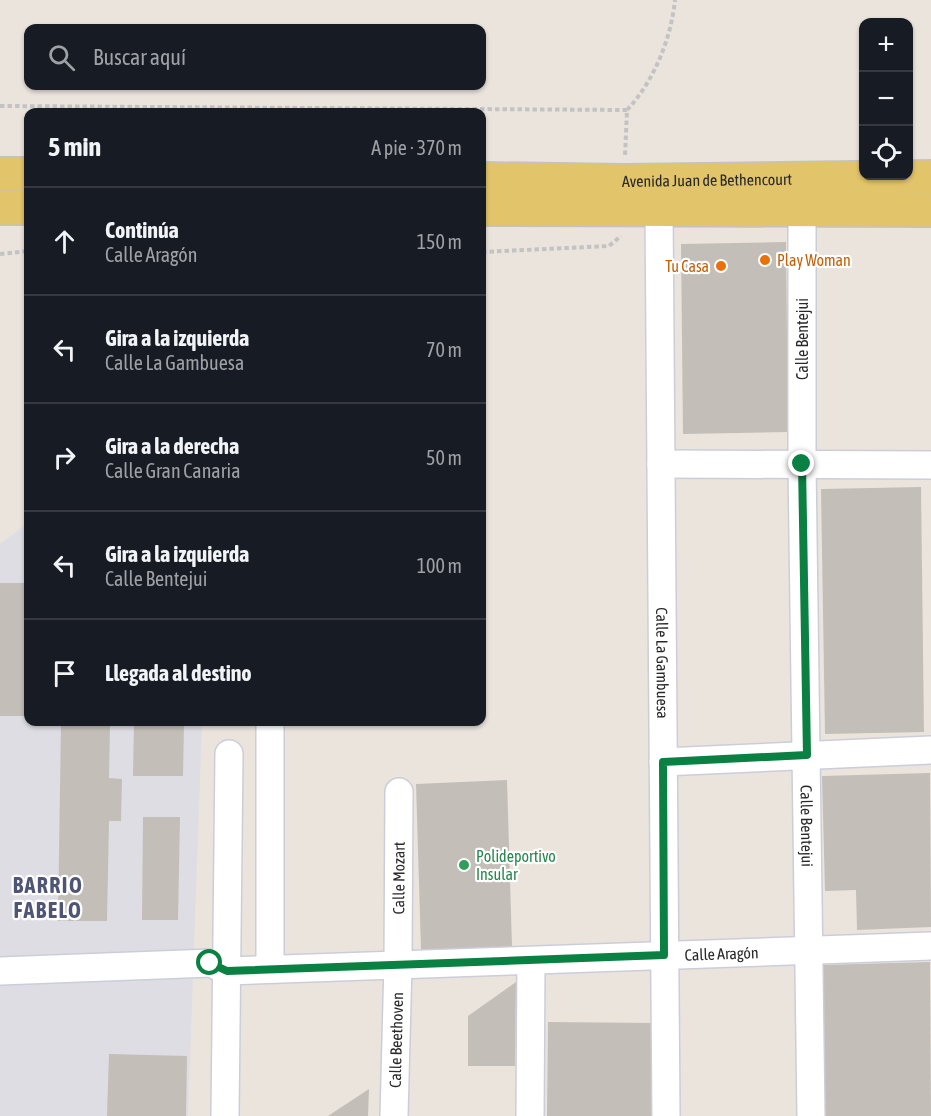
<!DOCTYPE html>
<html lang="es">
<head>
<meta charset="utf-8">
<style>
	:root { --surface:#171b24; --page:#20242c; --text:#f1f3f6; --muted:#9ea1a6; --line:#363941 }
	body { margin:0; font-family:"Asap Condensed",sans-serif; background:var(--page); color:var(--text) }
	.controls { position:absolute; right:18px; top:18px; display:grid; overflow:hidden; border-radius:12px; box-shadow:0 2px 4px #0004 }
	.controls button { width:54px; height:54px; display:grid; place-items:center; padding:0; border:0; border-bottom:2px solid var(--line); background:var(--surface); color:var(--text); font:30px sans-serif }
	.stop { position:absolute; width:18px; height:18px; margin:-14px; border:4px solid #0b8043; border-radius:50%; background:#fff }
	.stop.end { background:#0b8043; border-color:#fff; box-shadow:0 2px 6px #0008 }
	.list { margin:0; padding:0; list-style:none }
	h2 { display:flex; justify-content:space-between; align-items:center; height:78px; margin:0; padding:0 24px; font-size:26px }
	h2 small { font-size:20px; font-weight:400; color:var(--muted) }
	.list li { display:grid; grid-template-columns:39px 1fr auto; gap:18px; align-items:center; box-sizing:border-box; height:108px; padding:0 24px; border-top:2px solid var(--line) }
	.list b { display:block; font-size:22px; white-space:nowrap }
	.list p { margin:0; font-size:20px; white-space:nowrap; color:var(--muted) }
	.list em { font-size:20px; font-style:normal; color:var(--muted) }
	.icon { flex:none; width:33px; height:33px; fill:none; stroke:currentColor; stroke-width:2; stroke-linecap:round; stroke-linejoin:round }
	.map { position:relative; flex:none; width:931px; height:1116px; overflow:hidden }
	.search { position:absolute; background:var(--surface); box-shadow:0 2px 4px #0004; left:24px; top:24px; width:462px; height:66px; display:flex; align-items:center; gap:15px; box-sizing:border-box; padding:0 21px; border-radius:12px; color:var(--muted); font-size:22px }
	.panel { position:absolute; background:var(--surface); box-shadow:0 2px 4px #0004; left:24px; top:108px; width:462px; height:618px; border-radius:12px }
	.map>svg:first-child { display:block }
</style>
</head>
<body>
<div class="map">
<svg width="931" height="1116" viewBox="0 0 931 1116">
	<rect width="100%" height="100%" fill="#eae4dd"/>
	<!-- industrial -->
	<path fill="#dedde3" d="M28 523V722H202L188 1116H0V544Z"/>
	<!-- building -->
	<g fill="#c3beb8">
		<path d="M786 242 788 432 683 434 681 244Z"/>
		<path d="M921 487 924 732 825 734 821 489Z"/>
		<rect x="0" y="583" width="28" height="133"/>
		<path d="M61 722H110L109 778 122 779 121 821H109L107 921H58Z"/>
		<path d="M134 722H184L183 776H133Z"/>
		<path d="M930 773 931 927 857 930 856 890 825 891 822 776Z"/>
		<path d="M507 780 512 947 421 950 416 784Z"/>
		<path d="M143 817H180L178 920H142Z"/>
		<path d="M930 962 931 1116H825L822 965Z"/>
		<path d="M516 982 515 1066H468V1016Z"/>
		<path d="M548 1022 656 1023 655 1116H547Z"/>
		<path d="M109 1054 187 1056 186 1116H107Z"/>
		<path d="M369 1089 368 1116H328Z"/>
	</g>
	<g fill="none" stroke-linecap="round" stroke-linejoin="round">
		<!-- minor casing -->
		<g stroke="#cbceda" stroke-width="30">
			<g id="minor">
				<path id="s1" d="M659 210 666 1116"/>
				<path id="s2" d="M802 211V464L811 1116"/>
				<path d="M661 464 931 465"/>
				<path d="M663 762 931 750"/>
				<path d="M270 969V722"/>
				<path id="s3" d="M0 971 211 963 227 971 931 946"/>
				<path d="M225 1116 229 754"/>
				<path id="s4" d="M394 1116 398 964 399 792"/>
				<path d="M530 1116 531 961"/>
			</g>
		</g>
		<!-- major casing -->
		<g stroke="#c3c3c3" stroke-width="36">
			<g id="major">
				<path d="M0 174H28"/>
				<path id="s5" d="M482 179 624 181 931 177"/>
				<path d="M0 208H28"/>
				<path d="M482 209 931 210"/>
			</g>
		</g>
		<!-- path -->
		<g stroke="#c3c3c3" stroke-width="4" stroke-dasharray="4.5 3" stroke-linecap="butt">
			<path d="M0 106 627 110 625 156"/>
			<path d="M627 110C654 81 671 39 675 0"/>
			<path d="M482 252 609 246 621 236"/>
			<path d="M0 254 28 251"/>
		</g>
		<!-- minor -->
		<use href="#minor" stroke="#fff" stroke-width="27"/>
		<!-- major -->
		<use href="#major" stroke="#e2c46a" stroke-width="33"/>
	</g>
	<g fill="none" stroke-linecap="round" stroke-linejoin="round">
		<!-- route -->
		<path stroke="#0b8043" stroke-width="8" d="M210 963 227 971 664 955 663 762 807 755 802 464"/>
	</g>
	<!-- markers -->
	<g fill="#e8710a" stroke="#fff" stroke-width="2">
		<circle cx="765" cy="260" r="6"/>
		<circle cx="721" cy="266" r="6"/>
	</g>
	<circle fill="#2e9e5b" stroke="#fff" stroke-width="2" cx="464" cy="865" r="6"/>
	<g text-anchor="middle" stroke-width="4.5" stroke-linejoin="round" paint-order="stroke">
		<!-- street labels -->
		<g font-size="16" fill="#292929" stroke="#fff">
			<text dy="6" stroke="none"><textPath href="#s5" startOffset="225">Avenida Juan de Bethencourt</textPath></text>
			<text transform="translate(802 339) rotate(-90)" y="6">Calle Bentejui</text>
			<text dy="6" stroke="none"><textPath href="#s1" startOffset="453">Calle La Gambuesa</textPath></text>
			<text dy="6" stroke="none"><textPath href="#s2" startOffset="615">Calle Bentejui</textPath></text>
			<text dy="6" stroke="none"><textPath href="#s4" startOffset="238">Calle Mozart</textPath></text>
			<text dy="6" stroke="none"><textPath href="#s3" startOffset="724">Calle Aragón</textPath></text>
			<text dy="6" stroke="none"><textPath href="#s4" startOffset="76">Calle Beethoven</textPath></text>
		</g>
		<!-- food labels -->
		<g font-size="16" fill="#c56008" stroke="#fff" text-anchor="start">
			<text x="777" y="266">Play Woman</text>
			<text x="709" y="272" text-anchor="end">Tu Casa</text>
		</g>
		<!-- leisure labels -->
		<g font-size="16" fill="#27864d" stroke="#fff" text-anchor="start">
			<text x="476" y="862">Polideportivo<tspan x="476" dy="18">Insular</tspan></text>
		</g>
		<!-- district labels -->
		<g font-size="22" font-weight="bold" letter-spacing="1.5" fill="#4f5675" stroke="#fff">
			<text x="48" y="893">BARRIO<tspan x="48" dy="25">FABELO</tspan></text>
		</g>
	</g>
</svg>
<div class="controls">
<button>+</button>
<button>−</button>
<button><svg class="icon" aria-label="locate" viewBox="0 0 24 24"><circle cx="12" cy="12" r="6"/><path d="M12 2v4M12 18v4M2 12h4M18 12h4"/></svg></button>
</div>
<div class="stop" style="left:210px;top:963px"></div>
<div class="stop end" style="left:802px;top:464px"></div>
<div class="search"><svg class="icon" aria-label="search" viewBox="0 0 24 24"><circle cx="10" cy="10" r="6"/><path d="M15 15l6 6"/></svg>Buscar aquí</div>
<section class="panel">
<h2>5 min<small>A pie · 370 m</small></h2>
<ul class="list">
<li><svg class="icon" aria-label="ahead" viewBox="0 0 24 24"><path d="M12 20V5M6 11l6-6 6 6"/></svg><div><b>Continúa</b><p>Calle Aragón</p></div><em>150 m</em></li>
<li><svg class="icon" aria-label="left" viewBox="0 0 24 24"><path d="M17 20v-9H6M10 6l-5 5 5 5"/></svg><div><b>Gira a la izquierda</b><p>Calle La Gambuesa</p></div><em>70 m</em></li>
<li><svg class="icon" aria-label="right" viewBox="0 0 24 24"><path d="M7 20v-9h11M14 6l5 5-5 5"/></svg><div><b>Gira a la derecha</b><p>Calle Gran Canaria</p></div><em>50 m</em></li>
<li><svg class="icon" aria-label="left" viewBox="0 0 24 24"><path d="M17 20v-9H6M10 6l-5 5 5 5"/></svg><div><b>Gira a la izquierda</b><p>Calle Bentejui</p></div><em>100 m</em></li>
<li><svg class="icon" aria-label="arrive" viewBox="0 0 24 24"><path d="M6 21V4h12l-3 4 3 4H6"/></svg><div><b>Llegada al destino</b></div></li>
</ul>
</section>
</div>
</body>
</html>
